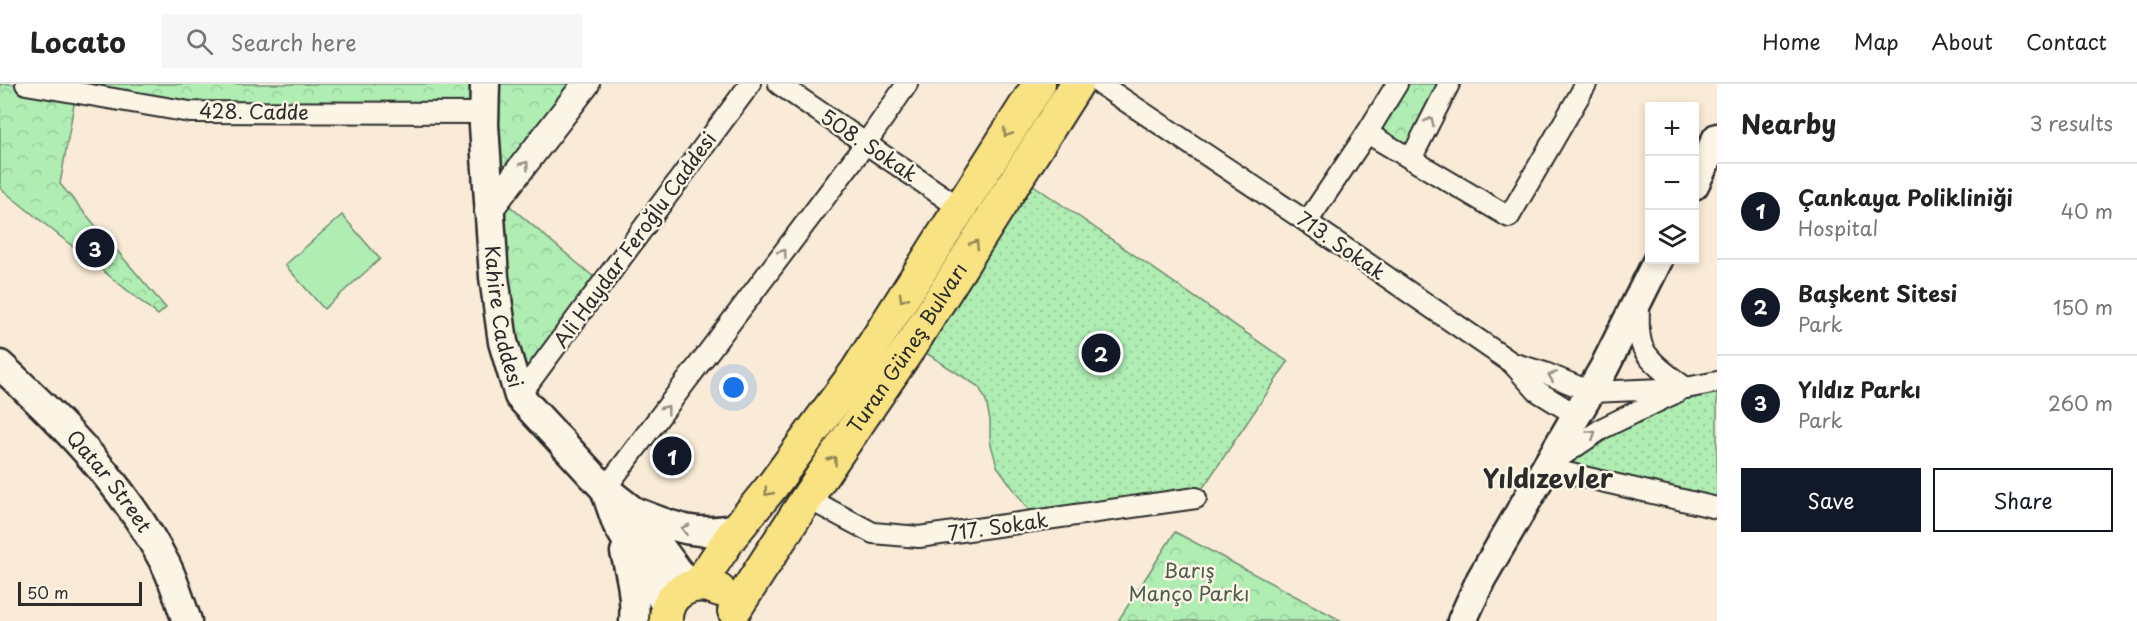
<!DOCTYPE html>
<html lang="en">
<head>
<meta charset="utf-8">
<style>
	:root { --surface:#fff; --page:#f6f6f6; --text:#222; --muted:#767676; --line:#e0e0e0; --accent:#111827 }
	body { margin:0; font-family:"Playpen Sans",sans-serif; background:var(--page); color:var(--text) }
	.controls { position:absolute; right:18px; top:18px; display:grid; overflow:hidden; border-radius:0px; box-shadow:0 3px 9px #0003 }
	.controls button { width:54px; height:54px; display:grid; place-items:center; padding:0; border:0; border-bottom:2px solid var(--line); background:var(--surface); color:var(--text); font:30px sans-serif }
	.scale { position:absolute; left:18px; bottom:15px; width:124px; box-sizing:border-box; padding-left:6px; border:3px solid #2b2b2b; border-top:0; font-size:16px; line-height:21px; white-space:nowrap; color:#2b2b2b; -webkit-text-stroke:4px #fcf5e5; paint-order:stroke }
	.you { position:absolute; left:734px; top:304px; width:21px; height:21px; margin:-15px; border:4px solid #fff; border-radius:50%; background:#1a73e8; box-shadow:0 0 0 9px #1a73e833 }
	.badge { display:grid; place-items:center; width:39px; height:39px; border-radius:50%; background:var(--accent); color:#fff; font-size:20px; font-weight:700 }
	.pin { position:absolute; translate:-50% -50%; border:3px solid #fff; box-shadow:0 2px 6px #0006 }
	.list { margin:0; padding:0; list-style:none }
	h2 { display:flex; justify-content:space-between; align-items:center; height:78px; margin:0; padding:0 24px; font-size:26px }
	h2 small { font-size:20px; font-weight:400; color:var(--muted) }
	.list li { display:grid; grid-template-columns:39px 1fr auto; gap:18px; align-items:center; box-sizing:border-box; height:96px; padding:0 24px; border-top:2px solid var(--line) }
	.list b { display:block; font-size:22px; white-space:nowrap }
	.list p { margin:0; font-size:20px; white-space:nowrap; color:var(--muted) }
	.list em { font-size:20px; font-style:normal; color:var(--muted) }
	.actions { display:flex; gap:12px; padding:18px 24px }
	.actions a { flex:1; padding:14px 0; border:2px solid var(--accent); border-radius:0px; text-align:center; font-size:21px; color:var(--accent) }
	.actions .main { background:var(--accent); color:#fff }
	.icon { flex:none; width:33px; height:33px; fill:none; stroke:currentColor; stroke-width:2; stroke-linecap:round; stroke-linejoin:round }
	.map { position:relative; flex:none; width:1717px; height:537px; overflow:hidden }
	header { display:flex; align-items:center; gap:36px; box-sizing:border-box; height:84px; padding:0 30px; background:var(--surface); border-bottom:2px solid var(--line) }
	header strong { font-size:28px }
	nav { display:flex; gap:33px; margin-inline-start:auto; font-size:21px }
	.search { width:420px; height:54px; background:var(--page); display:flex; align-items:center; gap:15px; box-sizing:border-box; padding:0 21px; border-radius:0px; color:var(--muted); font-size:22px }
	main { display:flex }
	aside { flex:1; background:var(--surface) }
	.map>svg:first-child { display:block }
</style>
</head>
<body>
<header>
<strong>Locato</strong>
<div class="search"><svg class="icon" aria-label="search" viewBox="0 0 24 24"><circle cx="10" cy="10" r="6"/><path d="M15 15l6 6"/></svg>Search here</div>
<nav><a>Home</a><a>Map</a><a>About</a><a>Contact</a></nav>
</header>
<main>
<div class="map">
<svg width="1717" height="537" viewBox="0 0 1717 537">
	<defs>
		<pattern id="park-crowns" width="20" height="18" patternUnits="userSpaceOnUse" patternTransform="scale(1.5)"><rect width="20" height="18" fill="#afedb3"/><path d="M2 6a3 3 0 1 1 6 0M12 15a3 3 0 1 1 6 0" fill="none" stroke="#97cb9a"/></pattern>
		<pattern id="garden-dots" width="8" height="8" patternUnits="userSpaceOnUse" patternTransform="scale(1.5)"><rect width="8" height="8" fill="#afedb3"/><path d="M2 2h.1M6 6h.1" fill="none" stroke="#97cb9a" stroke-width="1.8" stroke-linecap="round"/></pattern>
	</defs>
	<rect width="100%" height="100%" fill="#f9ebd7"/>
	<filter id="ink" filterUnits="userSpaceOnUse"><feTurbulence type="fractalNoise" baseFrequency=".0167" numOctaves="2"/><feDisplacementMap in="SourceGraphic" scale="12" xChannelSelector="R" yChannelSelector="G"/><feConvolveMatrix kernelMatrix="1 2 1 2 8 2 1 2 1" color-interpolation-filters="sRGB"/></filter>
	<g filter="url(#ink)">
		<!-- park -->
		<g fill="url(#park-crowns)" stroke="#6d8c6f" stroke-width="1.5">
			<path d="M0 0H586L499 113 602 200 519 312 483 30H336L76 9 60 100 166 224 158 231 0 104Z"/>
			<path d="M1397 0H1449L1411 75 1367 49Z"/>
			<path d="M1175 448 1342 537H1118Z"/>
		</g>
		<!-- garden -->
		<g fill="url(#garden-dots)" stroke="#6d8c6f" stroke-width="1.5">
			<path d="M1019 91 1288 278 1196 414 1037 438 997 382 990 357V336L986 317 979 303 912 260Z"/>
			<path d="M1717 298V424L1545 384 1574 362Z"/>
		</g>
		<!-- pitch -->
		<path fill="#afedb3" stroke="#6d8c6f" stroke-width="1.5" d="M342 131 380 175 324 225 285 181Z"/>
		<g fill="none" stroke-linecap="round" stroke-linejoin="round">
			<!-- minor casing -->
			<g stroke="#2b2b2b" stroke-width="24">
				<g id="minor">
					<path d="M26 0 190 28 483 29"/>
					<path d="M779 0 960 124"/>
					<path d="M1100 0 1307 138 1512 279 1537 307 1576 331"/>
					<path d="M1367 49 1509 133 1586 0"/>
					<path d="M1411 75 1449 0"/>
					<path d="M1307 138 1367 49 1397 0"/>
					<path d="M1639 221C1639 234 1637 251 1643 264 1650 279 1672 294 1686 304"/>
					<path d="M1512 279 1545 289 1591 308 1686 304 1717 298"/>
					<path d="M519 312 750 0"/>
					<path d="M1554 377 1603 344 1677 308"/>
					<path d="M1545 384 1717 424"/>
					<path d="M605 405 866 59 907 0"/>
					<path d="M807 414 873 449 919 453 1196 414"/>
				</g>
			</g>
			<!-- tertiary casing -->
			<g stroke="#2b2b2b" stroke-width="30">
				<path id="tertiary" d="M488 127 586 0"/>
			</g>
			<!-- secondary casing -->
			<g stroke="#2b2b2b" stroke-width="33">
				<g id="secondary">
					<path id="s1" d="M485 0 484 41 494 193 503 258 519 312 605 405 617 440 667 523"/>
					<path d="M1694 101 1717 54"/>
					<path id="s2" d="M0 281C65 341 125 402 166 481 175 499 180 519 187 537"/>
					<path d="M605 405 633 427 689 502"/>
					<path d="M633 427C674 443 696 454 740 443"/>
					<path d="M625 468C631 491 636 513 634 537"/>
					<path d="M1462 537 1481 495 1604 284 1658 176"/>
				</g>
			</g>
			<!-- primary casing -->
			<g stroke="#2b2b2b" stroke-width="36">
				<g id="primary">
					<path d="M699 500 732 451 773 401 856 288 1039 0"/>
					<path id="s3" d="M734 527 807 414 912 260 1077 0"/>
					<path d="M666 537C665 507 695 494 719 506"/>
				</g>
			</g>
			<!-- minor -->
			<use href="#minor" stroke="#fcf5e5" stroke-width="20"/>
			<!-- tertiary -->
			<use href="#tertiary" stroke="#fcf5e5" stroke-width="26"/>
			<!-- secondary -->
			<use href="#secondary" stroke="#fcf5e5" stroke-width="28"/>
			<!-- primary -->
			<use href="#primary" stroke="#f8e281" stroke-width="32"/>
		</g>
		<!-- one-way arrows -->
		<defs><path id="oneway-chevron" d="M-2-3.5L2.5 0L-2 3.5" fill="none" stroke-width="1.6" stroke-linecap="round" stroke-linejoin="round" transform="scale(1.5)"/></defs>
		<g stroke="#949088">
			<use href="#oneway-chevron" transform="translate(1430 37) rotate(-63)"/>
			<use href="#oneway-chevron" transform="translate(525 81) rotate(-53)"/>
			<use href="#oneway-chevron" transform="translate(783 169) rotate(-53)"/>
			<use href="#oneway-chevron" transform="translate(1552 292) rotate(-158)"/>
			<use href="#oneway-chevron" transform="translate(666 325) rotate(-53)"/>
			<use href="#oneway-chevron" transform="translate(1592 350) rotate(-33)"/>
			<use href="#oneway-chevron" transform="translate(685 445) rotate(-166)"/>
		</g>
		<g stroke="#928656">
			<use href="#oneway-chevron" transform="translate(1007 49) rotate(123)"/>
			<use href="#oneway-chevron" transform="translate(975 160) rotate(-58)"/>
			<use href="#oneway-chevron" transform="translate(903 214) rotate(122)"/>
			<use href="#oneway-chevron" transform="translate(833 376) rotate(-56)"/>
			<use href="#oneway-chevron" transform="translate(768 408) rotate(129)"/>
		</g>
	</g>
	<g text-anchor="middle" stroke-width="5" stroke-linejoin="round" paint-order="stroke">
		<!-- street labels -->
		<g font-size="20" fill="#2b2b2b" stroke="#fcf5e5">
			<text transform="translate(254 28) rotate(1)" y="7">428. Cadde</text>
			<text transform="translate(869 62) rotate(34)" y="7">508. Sokak</text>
			<text transform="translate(635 156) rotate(-54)" y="7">Ali Haydar Feroğlu Caddesi</text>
			<text transform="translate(1341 162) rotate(35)" y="7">713. Sokak</text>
			<text dy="7" stroke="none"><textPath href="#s1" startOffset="234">Kahire Caddesi</textPath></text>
			<text dy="7" stroke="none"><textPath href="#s3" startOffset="315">Turan Güneş Bulvarı</textPath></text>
			<text dy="7" stroke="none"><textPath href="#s2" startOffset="160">Qatar Street</textPath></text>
			<text transform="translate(998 443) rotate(-8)" y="7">717. Sokak</text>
		</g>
		<!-- park labels -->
		<g font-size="20" fill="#4c5c4d" stroke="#fcf5e5">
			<text x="1189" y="494">Barış<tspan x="1189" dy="23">Manço Parkı</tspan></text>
		</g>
		<!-- district labels -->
		<g font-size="26" font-weight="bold" fill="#2b2b2b" stroke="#fcf5e5">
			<text x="1548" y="404">Yıldızevler</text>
		</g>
	</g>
</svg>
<div class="controls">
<button>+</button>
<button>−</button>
<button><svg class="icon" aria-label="layers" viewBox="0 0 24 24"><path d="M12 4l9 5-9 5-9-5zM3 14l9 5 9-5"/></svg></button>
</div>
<div class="scale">50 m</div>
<div class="you"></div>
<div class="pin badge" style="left:672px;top:372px">1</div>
<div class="pin badge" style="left:1101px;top:269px">2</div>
<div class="pin badge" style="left:95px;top:164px">3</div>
</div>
<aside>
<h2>Nearby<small>3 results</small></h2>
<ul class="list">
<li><span class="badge">1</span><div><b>Çankaya Polikliniği</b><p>Hospital</p></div><em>40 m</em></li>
<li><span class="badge">2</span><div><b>Başkent Sitesi</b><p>Park</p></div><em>150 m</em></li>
<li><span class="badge">3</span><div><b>Yıldız Parkı</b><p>Park</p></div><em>260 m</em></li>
</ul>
<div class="actions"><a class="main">Save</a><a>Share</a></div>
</aside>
</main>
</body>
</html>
